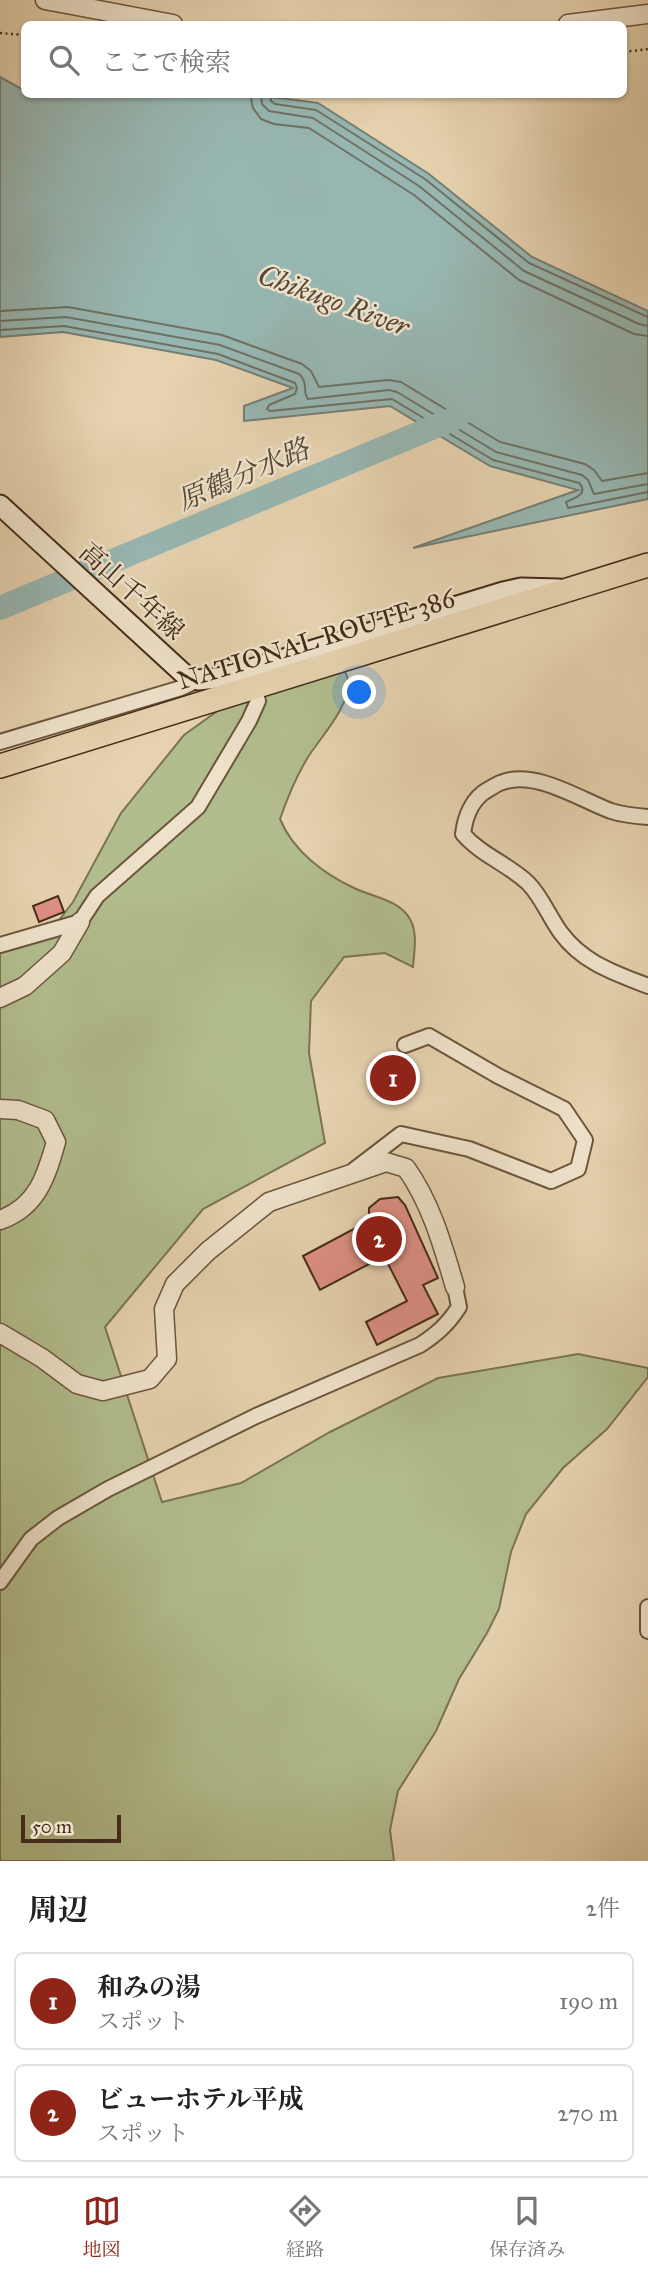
<!DOCTYPE html>
<html lang="ja">
<head>
<meta charset="utf-8">
<style>
	:root { --surface:#fff; --page:#f2f2f2; --text:#222; --muted:#767676; --line:#e0e0e0; --accent:#8f2418 }
	body { margin:0; font-family:"IM FELL Great Primer","Noto Serif JP",serif; background:var(--page); color:var(--text) }
	.scale { position:absolute; left:21px; bottom:18px; width:100px; box-sizing:border-box; padding-left:7px; border:4px solid #442c18; border-top:0; font-size:19px; line-height:24px; white-space:nowrap; color:#442c18; -webkit-text-stroke:5px #efe2cb; paint-order:stroke }
	.you { position:absolute; left:360px; top:693px; width:24px; height:24px; margin:-18px; border:5px solid #fff; border-radius:50%; background:#1a73e8; box-shadow:0 0 0 10px #1a73e833 }
	.badge { display:grid; place-items:center; width:46px; height:46px; border-radius:50%; background:var(--accent); color:#fff; font-size:23px; font-weight:700 }
	.pin { position:absolute; translate:-50% -50%; border:4px solid #fff; box-shadow:0 2px 7px #0006 }
	.list { margin:0; padding:0; list-style:none }
	h2 { display:flex; justify-content:space-between; align-items:center; height:91px; margin:0; padding:0 28px; font-size:30px }
	h2 small { font-size:23px; font-weight:400; color:var(--muted) }
	.list li { display:grid; grid-template-columns:46px 1fr auto; gap:21px; align-items:center; box-sizing:border-box; height:98px; margin:0 14px 14px; padding:0 14px; border:2px solid var(--line); border-radius:10px }
	.list b { display:block; font-size:26px; white-space:nowrap }
	.list p { margin:0; font-size:23px; white-space:nowrap; color:var(--muted) }
	.list em { font-size:23px; font-style:normal; color:var(--muted) }
	.icon { flex:none; width:38px; height:38px; fill:none; stroke:currentColor; stroke-width:2; stroke-linecap:round; stroke-linejoin:round }
	.map { position:relative; flex:none; width:648px; height:1861px; overflow:hidden }
	.search { position:absolute; background:var(--surface); box-shadow:0 2px 5px #0004; left:21px; right:21px; top:21px; height:77px; display:flex; align-items:center; gap:18px; box-sizing:border-box; padding:0 24px; border-radius:10px; color:var(--muted); font-size:26px }
	.sheet { height:315px; background:var(--surface) }
	nav { display:flex; justify-content:space-around; align-items:center; box-sizing:border-box; height:98px; border-top:2px solid var(--line); background:var(--surface); font-size:19px; color:var(--muted) }
	nav a { display:grid; justify-items:center; gap:4px }
	nav .on { color:var(--accent) }
	.map>svg:first-child { display:block }
</style>
</head>
<body>
<div class="map">
<svg width="648" height="1861" viewBox="0 0 648 1861">
	<rect width="100%" height="100%" fill="#e6d2af"/>
	<filter id="stains"><feTurbulence type="fractalNoise" baseFrequency=".00286" numOctaves="4"/><feColorMatrix values="0 0 0 0 .2 0 0 0 0 .09 0 0 0 0 .02 0 0 0 .5 -.17"/></filter>
	<radialGradient id="worn" r=".72"><stop offset=".6" stop-color="#630" stop-opacity="0"/><stop offset="1" stop-color="#630" stop-opacity=".3"/></radialGradient>
	<!-- green -->
	<path fill="#b2bd8d" stroke="#7b7452" stroke-width="2" d="M342 666C344 670 348 676 348 681 351 704 322 736 310 754 297 774 288 796 280 819 293 851 324 874 354 888 373 897 399 900 410 919 418 933 414 952 413 967L385 953 344 957 311 1001 309 1053 325 1143 203 1209 105 1327 162 1502 241 1483 330 1432 438 1378 578 1354 648 1368V1377L607 1429 563 1468 526 1514 511 1552 499 1609 487 1633 459 1679 436 1731 398 1791 390 1830 394 1861H0V952L56 924 73 902 121 813 184 735 244 692Z"/>
	<!-- water -->
	<path fill="#97b6b1" stroke="#767f74" stroke-width="2" d="M0 77 24 90V94H248L318 103 429 174 532 257 648 311V499L413 548 578 490 490 466 390 406 244 421V406L293 388 216 360 63 332 0 337Z"/>
	<g fill="none" stroke-linecap="round" stroke-linejoin="round">
		<!-- shore -->
		<g stroke="#6e7164" stroke-width="2">
			<path d="M250 94 253 108 261 119 274 124 309 128 414 195 519 280 634 334 648 336"/>
			<path d="M261 94 262 104 269 111 313 118 419 186 524 271 639 324 648 326"/>
			<path d="M270 94 271 101 275 104 316 110 425 179 529 263 648 317"/>
			<path d="M0 311 68 307 222 335 302 364 311 371 319 387 388 380 401 382 500 442 585 464 594 470 602 481 648 473"/>
			<path d="M0 321 66 317 220 345 299 374C309 383 302 392 308 399L389 390 397 392 496 452 582 475 588 480 594 494 648 484"/>
			<path d="M0 330 64 326 218 354 295 383 297 388 295 394 269 405 267 409 270 411 392 399 493 460 579 483C589 494 575 498 566 502L568 508 648 492"/>
		</g>
		<!-- river -->
		<path stroke="#97b6b1" stroke-width="24" d="M0 608 458 417"/>
	</g>
	<!-- building -->
	<g fill="#de8f84" stroke="#442c18" stroke-width="2">
		<path d="M58 896 64 912 39 922 33 906Z"/>
		<path d="M402 1054 417 1072 384 1101 368 1083Z"/>
		<path d="M398 1197 405 1205 438 1278 423 1285 438 1314 377 1345 366 1322 407 1301 384 1256 320 1290 303 1256 369 1221V1208L380 1199Z"/>
	</g>
	<g fill="none" stroke-linecap="round" stroke-linejoin="round">
		<!-- minor casing -->
		<g stroke="#6c563e" stroke-width="18">
			<g id="minor">
				<path d="M0 742 181 688 198 680"/>
				<path d="M648 817C635 816 623 815 611 811 581 800 536 770 503 782 498 783 493 787 489 789 472 798 465 817 463 834 481 855 508 864 528 883 542 897 549 917 561 933 583 963 615 973 648 986"/>
				<path d="M0 945 80 922 97 896 198 807 249 721 258 701 254 686"/>
				<path d="M354 1170 401 1134 469 1149 551 1181 578 1169 585 1140 564 1109 498 1076 429 1036 405 1045"/>
				<path d="M0 1582 31 1539 58 1518 108 1489 256 1416 420 1345C437 1334 448 1324 459 1307L455 1287"/>
				<path d="M648 1607V1631"/>
			</g>
		</g>
		<!-- tertiary casing -->
		<g stroke="#6c563e" stroke-width="21">
			<g id="tertiary">
				<path d="M45 0 173 24"/>
				<path d="M568 24 648 14"/>
				<path d="M0 998 25 986 62 953 80 922"/>
				<path d="M0 1109 18 1110 45 1120 56 1142C46 1177 37 1207 0 1220"/>
				<path d="M0 1333 42 1358 77 1384 103 1391 150 1379 167 1359 164 1309 175 1284 208 1251 269 1202 386 1162 406 1168C431 1203 443 1246 455 1287"/>
			</g>
		</g>
		<!-- secondary casing -->
		<g stroke="#442c18" stroke-width="23">
			<path id="secondary" d="M0 505 185 675 198 680 225 677 503 592 521 588 559 589"/>
		</g>
		<!-- trunk casing -->
		<g stroke="#442c18" stroke-width="26">
			<path id="trunk" d="M0 766 648 565"/>
		</g>
		<!-- path -->
		<g stroke="#442c18" stroke-width="2.5" stroke-dasharray="2 3.5" stroke-linecap="butt">
			<path d="M0 33 24 35"/>
			<path d="M624 52 648 49"/>
		</g>
		<!-- minor -->
		<use href="#minor" stroke="#efe2cb" stroke-width="14"/>
		<!-- tertiary -->
		<use href="#tertiary" stroke="#efe2cb" stroke-width="18"/>
		<!-- secondary -->
		<use href="#secondary" stroke="#efe2cb" stroke-width="19"/>
		<!-- trunk -->
		<use href="#trunk" stroke="#e6d2af" stroke-width="23"/>
	</g>
	<g text-anchor="middle" stroke-width="5" stroke-linejoin="round" paint-order="stroke">
		<!-- street labels -->
		<g font-size="26" fill="#442c18" stroke="#efe2cb">
			<text transform="translate(132 591) rotate(42)" y="9">高山千年線</text>
			<text transform="translate(316 639) rotate(-17)" y="9">NATIONAL ROUTE 386</text>
		</g>
		<!-- water labels -->
		<g font-size="28" font-style="italic" fill="#554837" stroke="#efe2cb">
			<text transform="translate(334 300) rotate(20)" y="10">Chikugo River</text>
			<text transform="translate(243 474) rotate(-23)" y="10">原鶴分水路</text>
		</g>
	</g>
	<rect width="100%" height="100%" filter="url(#stains)"/>
	<rect width="100%" height="100%" fill="url(#worn)"/>
</svg>
<div class="scale">50 m</div>
<div class="you"></div>
<div class="pin badge" style="left:393px;top:1078px">1</div>
<div class="pin badge" style="left:379px;top:1239px">2</div>
<div class="search"><svg class="icon" aria-label="search" viewBox="0 0 24 24"><circle cx="10" cy="10" r="6"/><path d="M15 15l6 6"/></svg>ここで検索</div>
</div>
<section class="sheet">
<h2>周辺<small>2件</small></h2>
<ul class="list">
<li><span class="badge">1</span><div><b>和みの湯</b><p>スポット</p></div><em>190 m</em></li>
<li><span class="badge">2</span><div><b>ビューホテル平成</b><p>スポット</p></div><em>270 m</em></li>
</ul>
</section>
<nav>
<a class="on"><svg class="icon" aria-label="map" viewBox="0 0 24 24"><path d="M3 6l6-2 6 2 6-2v14l-6 2-6-2-6 2zM9 4v14M15 6v14"/></svg>地図</a>
<a><svg class="icon" aria-label="directions" viewBox="0 0 24 24"><path d="M12 3l9 9-9 9-9-9zM9 14v-3h6M13 9l2 2-2 2"/></svg>経路</a>
<a><svg class="icon" aria-label="saved" viewBox="0 0 24 24"><path d="M7 4h10v16l-5-4-5 4z"/></svg>保存済み</a>
</nav>
</body>
</html>
